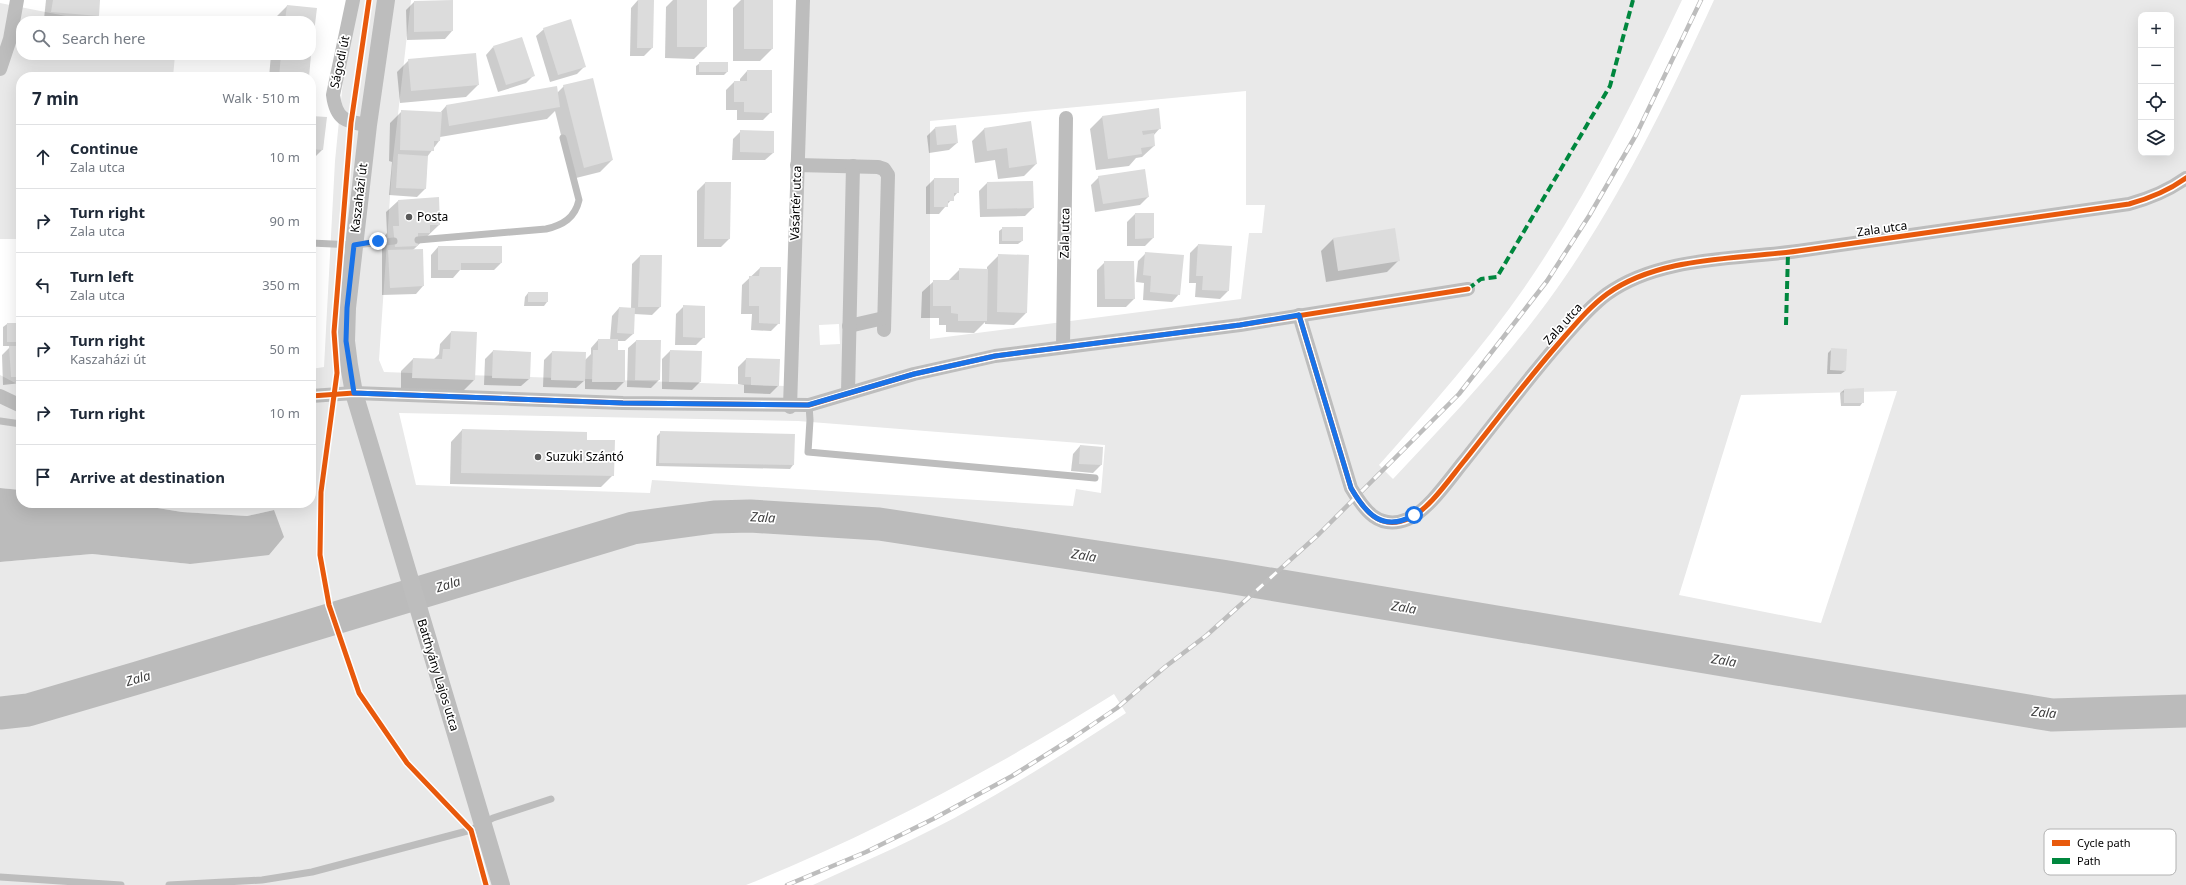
<!DOCTYPE html>
<html lang="en">
<head>
<meta charset="utf-8">
<style>
	:root { --surface:#fff; --page:#f6f6f7; --text:#1f2937; --muted:#747a83; --line:#e0e1e3 }
	body { margin:0; font-family:"Noto Sans",sans-serif; background:var(--page); color:var(--text) }
	.controls { position:absolute; right:12px; top:12px; display:grid; overflow:hidden; border-radius:8px; box-shadow:0 4px 16px #0002 }
	.controls button { width:36px; height:36px; display:grid; place-items:center; padding:0; border:0; border-bottom:1px solid var(--line); background:var(--surface); color:var(--text); font:20px sans-serif }
	.stop { position:absolute; width:12px; height:12px; margin:-9px; border:3px solid #1a73e8; border-radius:50%; background:#fff }
	.stop.end { background:#1a73e8; border-color:#fff; box-shadow:0 1px 4px #0008 }
	.list { margin:0; padding:0; list-style:none }
	h2 { display:flex; justify-content:space-between; align-items:center; height:52px; margin:0; padding:0 16px; font-size:17px }
	h2 small { font-size:13px; font-weight:400; color:var(--muted) }
	.list li { display:grid; grid-template-columns:26px 1fr auto; gap:12px; align-items:center; box-sizing:border-box; height:64px; padding:0 16px; border-top:1px solid var(--line) }
	.list b { display:block; font-size:15px; white-space:nowrap }
	.list p { margin:0; font-size:13px; white-space:nowrap; color:var(--muted) }
	.list em { font-size:13px; font-style:normal; color:var(--muted) }
	.icon { flex:none; width:22px; height:22px; fill:none; stroke:currentColor; stroke-width:2; stroke-linecap:round; stroke-linejoin:round }
	.map { position:relative; flex:none; width:2186px; height:885px; overflow:hidden }
	.search { position:absolute; background:var(--surface); box-shadow:0 4px 16px #0002; left:16px; top:16px; width:300px; height:44px; display:flex; align-items:center; gap:10px; box-sizing:border-box; padding:0 14px; border-radius:16px; color:var(--muted); font-size:15px }
	.panel { position:absolute; background:var(--surface); box-shadow:0 4px 16px #0002; left:16px; top:72px; width:300px; height:436px; border-radius:16px }
	.map>svg:first-child { display:block }
</style>
</head>
<body>
<div class="map">
<svg width="2186" height="885" viewBox="0 0 2186 885">
	<rect width="100%" height="100%" fill="#fff"/>
	<!-- green -->
	<g fill="#e9e9e9" fill-rule="evenodd">
		<path d="M351 0H411L392 167 379 360 384 372 786 386 798 0H1682C1640 88 1597 176 1544 258 1497 332 1437 399 1379 465L1393 479C1447 422 1501 365 1548 301 1615 209 1666 104 1714 0H2186V885H813C867 860 922 837 974 807 1026 778 1076 746 1126 713L1114 694C996 768 875 833 746 885H0V562L92 554 190 564 274 510 247 516 182 512 127 503H311V369L324 367 335 161ZM2141 15H2171V153H2141ZM1246 91V205H1265L1262 233H1249L1241 299 930 339V121ZM839 324 840 344 820 345 819 325ZM1897 391 1821 623 1679 595 1741 395ZM399 413 798 421 1105 445 1101 493 1076 489 1073 506 652 480 650 493 416 485Z"/>
		<path d="M0 3 91 21H21V55H175L173 77H21V239H0Z"/>
		<path d="M0 375 21 386V490L0 488Z"/>
	</g>
	<!-- water -->
	<path fill="#bbb" d="M0 488 21 490V503H127L182 512 247 516 274 510 284 537 269 555 190 564 92 554 0 562Z"/>
	<!-- shadow -->
	<g fill="#0003">
		<path d="M46 0H99L98 16 93 21 44 19Z"/>
		<path d="M638 0H653L652 48 644 56H630L631 8Z"/>
		<path d="M673 0H706V47L694 59 665 58 666 7Z"/>
		<path d="M741 0H772V49L760 61H733V8Z"/>
		<path d="M414 2H452V31L445 39 407 40 406 10Z"/>
		<path d="M287 6 316 9 311 49V21H275V18Z"/>
		<path d="M544 29 585 66 577 74 550 82 536 36Z"/>
		<path d="M493 47 534 75 526 83 498 92 486 55Z"/>
		<path d="M271 55H310L308 77H269Z"/>
		<path d="M409 60 478 85 466 97 400 103 397 72Z"/>
		<path d="M700 63 727 72 724 75H696V66Z"/>
		<path d="M747 71 771 112 763 120H737V110H726V90L734 82H740V79Z"/>
		<path d="M564 86 612 160 600 172 572 179 555 111 547 119 440 137 439 141 427 157 425 189 417 197 389 195 392 162 389 161 390 123 402 111 440 113 446 106 556 87 557 93Z"/>
		<path d="M1158 109 1160 128 1153 136 1154 146 1142 157 1136 158 1129 166 1096 170 1090 129 1102 117Z"/>
		<path d="M311 117 322 150 311 161Z"/>
		<path d="M1030 123 1036 164 1024 176 998 179 995 160 975 163 972 141 984 129Z"/>
		<path d="M935 128 957 143 949 150 929 153 927 136Z"/>
		<path d="M741 131 773 153 765 160H732L733 139Z"/>
		<path d="M1099 177 1148 197 1140 205 1095 212 1091 185Z"/>
		<path d="M934 179H958V192L939 214H926V187Z"/>
		<path d="M1032 182 1033 208 1025 216 980 217 979 191 987 183Z"/>
		<path d="M705 183 729 239 721 247H697V191Z"/>
		<path d="M398 201 439 225 413 250 423 286 416 294 382 295V239L387 233 386 212Z"/>
		<path d="M1135 214H1153V238L1145 246H1127V222Z"/>
		<path d="M1003 228 1022 241 1018 244H999V231Z"/>
		<path d="M1333 239 1399 260 1387 272 1326 282 1321 251Z"/>
		<path d="M1198 245 1228 291 1220 299 1195 297 1196 283H1189L1190 253Z"/>
		<path d="M438 247 501 263 494 270H460L453 278H431V255Z"/>
		<path d="M1146 253 1179 294 1172 302 1143 300 1144 283 1136 282 1138 261Z"/>
		<path d="M999 255 1026 313 1014 325 985 324V322L974 333 946 332V325H939V318H921L922 292 934 281H948L959 270H987V267Z"/>
		<path d="M640 256H661L660 307 652 315 634 314 633 334 625 341H617V351L624 382 616 390 585 389V380L576 388 543 387 544 360 552 352 585 353V360L591 354V348L598 340H610L612 316 619 308 631 309 632 264Z"/>
		<path d="M1105 262 1134 299 1126 307H1097V270Z"/>
		<path d="M760 268 779 323 771 331 751 330 752 314H741L742 285Z"/>
		<path d="M528 293H547V302L544 306H524L525 297Z"/>
		<path d="M684 306 704 337 696 345H675L676 314Z"/>
		<path d="M7 324H21V345L19 347H21V383L3 385 2 355 11 346H3V327Z"/>
		<path d="M451 332 474 380 462 392 401 389V371L413 359 433 360 439 354 440 344Z"/>
		<path d="M636 341H660L659 380 651 388 627 387 628 348Z"/>
		<path d="M1832 349 1845 371 1841 374H1827L1828 353Z"/>
		<path d="M493 351 529 379 521 386 484 385 485 359Z"/>
		<path d="M670 351 701 352 700 382 692 390 662 389V359Z"/>
		<path d="M746 359 778 386 770 394 744 393V385L738 384V367Z"/>
		<path d="M1844 390 1863 402 1860 406H1841L1840 393Z"/>
		<path d="M462 430 586 441 613 475 601 487 450 484 451 442Z"/>
		<path d="M661 432 794 435 793 465 790 469 656 466 657 436Z"/>
		<path d="M1080 446 1102 448 1101 465 1093 473 1071 471 1073 454Z"/>
	</g>
	<g fill="none" stroke-linecap="round" stroke-linejoin="round">
		<!-- river -->
		<path stroke="#bbb" stroke-width="33" d="M0 713 28 710 137 678 633 528 714 517 750 516 879 524 1222 576 2052 715 2186 711"/>
	</g>
	<!-- building -->
	<g fill="#dcdcdc">
		<path d="M53 0H100L99 16 51 12Z"/>
		<path d="M453 0V31L414 32V1Z"/>
		<path d="M638 0H654L653 48H637Z"/>
		<rect x="677" y="0" width="30" height="47"/>
		<rect x="744" y="0" width="29" height="49"/>
		<path d="M287 5 317 8 312 49 311 21H285Z"/>
		<path d="M571 19 586 67 558 75 543 28Z"/>
		<path d="M522 37 535 76 506 85 493 46Z"/>
		<path d="M476 53 479 85 411 91 408 59Z"/>
		<path d="M281 55H311L309 77H279Z"/>
		<rect x="699" y="62" width="29" height="10"/>
		<path d="M747 70H772V113L744 112V102H734V81H747Z"/>
		<path d="M593 78 613 160 584 168 563 85Z"/>
		<path d="M557 86 560 107 449 126 446 105Z"/>
		<path d="M1159 108 1161 129 1142 131 1143 135 1154 133 1155 146 1141 148 1142 154 1108 159 1102 116Z"/>
		<path d="M401 110 442 112 440 141H434V151L400 150Z"/>
		<path d="M311 116 327 117 323 150 311 149Z"/>
		<path d="M1031 121 1037 164 1009 168 1007 148 987 151 984 128Z"/>
		<path d="M956 125 958 143 937 145 935 127Z"/>
		<path d="M740 130 774 131V153L740 152Z"/>
		<path d="M398 154 428 156 426 189 396 188Z"/>
		<path d="M1145 169 1149 197 1103 204 1098 176Z"/>
		<path d="M934 178H959V193H954V201H948V207H934Z"/>
		<path d="M1033 181 1034 208 987 209V182Z"/>
		<path d="M705 182H731L730 239H704Z"/>
		<path d="M439 197 440 225H430V233H418V246L395 247 393 226H399L398 200Z"/>
		<path d="M1135 213H1154V238L1135 239Z"/>
		<rect x="1002" y="227" width="21" height="14"/>
		<path d="M1395 228 1400 261 1338 271 1333 238Z"/>
		<path d="M1198 244 1232 246 1229 291 1202 290 1203 276H1196Z"/>
		<path d="M438 246H502V263H461V270H438Z"/>
		<path d="M423 249 424 286 390 288 388 250Z"/>
		<path d="M1145 252 1184 255 1180 295 1150 292 1151 276 1143 275Z"/>
		<path d="M998 254 1029 255 1027 313 997 312Z"/>
		<path d="M640 255H662L661 307H638Z"/>
		<path d="M1104 261H1134L1135 299H1105Z"/>
		<path d="M760 267H781L780 324 759 323V306H749V276H759Z"/>
		<path d="M959 268 988 269 987 321H958V314L951 313V306H933V280H959Z"/>
		<rect x="528" y="292" width="20" height="10"/>
		<path d="M683 305 705 306V338L683 337Z"/>
		<path d="M619 307 635 308 634 334 617 333Z"/>
		<rect x="7" y="323" width="14" height="19"/>
		<path d="M451 331 477 332 475 380 412 378 413 358 442 359 443 349H450Z"/>
		<path d="M598 339H618V350H625V382H592L593 350H598Z"/>
		<path d="M636 340H661L660 380H635Z"/>
		<path d="M9 346H21V377H11Z"/>
		<path d="M1831 348 1847 349 1846 371 1830 370Z"/>
		<path d="M493 350 531 352 530 379 492 378Z"/>
		<path d="M670 350 702 351 701 382H669Z"/>
		<path d="M552 351 586 352 585 381 551 380Z"/>
		<path d="M746 358 780 359 779 386 751 385V377H745Z"/>
		<path d="M1864 388V403H1844V389Z"/>
		<path d="M462 429 587 432V440H615L614 476 461 473Z"/>
		<path d="M660 431 795 434 794 465 659 463Z"/>
		<path d="M1080 445 1103 447 1102 465 1079 464Z"/>
	</g>
	<g fill="none" stroke-linecap="round" stroke-linejoin="round">
		<!-- service -->
		<g stroke="#bdbdbd" stroke-width="7">
			<path d="M418 240 546 229C563 225 575 218 579 200L563 138"/>
			<path d="M311 243 354 245 394 241"/>
			<path d="M809 405 810 420 808 452 1095 478"/>
			<path d="M0 421 21 424"/>
			<path d="M0 877 121 885"/>
			<path d="M169 885 262 880 312 872 471 830 493 818 551 799"/>
		</g>
		<!-- minor -->
		<g stroke="#bdbdbd" stroke-width="14">
			<path d="M353 0 333 95C336 119 345 122 368 125"/>
			<path d="M0 69 10 39 17 0"/>
			<path d="M797 165 878 167 884 169 888 175 884 330"/>
			<path d="M1299 315 1351 488C1364 510 1379 531 1408 519 1429 510 1450 478 1465 460 1496 421 1526 381 1559 343 1574 326 1588 308 1607 294 1661 255 1740 260 1805 250 1913 235 2021 219 2129 204 2151 198 2168 191 2186 178"/>
			<path d="M849 326 884 318"/>
			<path d="M1063 347 1066 118"/>
			<path d="M848 393 853 166"/>
			<path d="M0 396 21 406"/>
			<path d="M311 396 354 393 623 403 809 405 914 374 995 356 1240 325 1468 289"/>
			<path d="M790 407 803 0"/>
		</g>
		<!-- tertiary -->
		<path stroke="#bdbdbd" stroke-width="18" d="M386 0 368 125 347 308 346 341 349 365 354 393 376 466 501 885"/>
		<!-- rail casing -->
		<g stroke="#bdbdbd" stroke-width="4.5">
			<path id="rail" d="M787 885 866 852 933 819 1012 776 1071 739 1117 708 1165 667 1207 635 1319 534 1459 394 1547 281 1589 216 1636 135 1701 0"/>
		</g>
		<!-- rail -->
		<use href="#rail" stroke="#fff" stroke-width="3" stroke-dasharray="9" stroke-linecap="butt"/>
		<!-- quiet -->
		<g stroke="#00873e" stroke-width="4" stroke-dasharray="8 4" stroke-linecap="butt">
			<path d="M1468 289 1481 279 1497 277 1610 86 1633 0"/>
			<path d="M1786 325 1788 253"/>
		</g>
		<!-- cycleway casing -->
		<g stroke="#fff" stroke-width="8">
			<g id="cycleway">
				<path d="M369 0 351 123 334 332 337 373 321 492 320 555 329 605 359 693 407 763 471 830 486 885"/>
				<path d="M1299 315 1351 488C1364 510 1379 531 1408 519 1429 510 1450 478 1465 460 1496 421 1526 381 1559 343 1574 326 1588 308 1607 294 1661 255 1740 260 1805 250 1913 235 2021 219 2129 204 2151 198 2168 191 2186 178"/>
				<path d="M311 396 354 393 623 403 809 405 914 374 995 356 1240 325 1468 289"/>
			</g>
		</g>
		<!-- cycleway -->
		<use href="#cycleway" stroke="#e8590c" stroke-width="5"/>
	</g>
	<g fill="none" stroke-linecap="round" stroke-linejoin="round">
		<!-- route -->
		<path stroke="#1a73e8" stroke-width="5" d="M378 241 354 245 347 308 346 341 354 393 623 403 808 405 914 374 995 356 1240 325 1299 315 1351 488C1366 514 1383 533 1414 515"/>
	</g>
	<!-- markers -->
	<g fill="#595959" stroke="#fff" stroke-width="1.5">
		<circle cx="409" cy="217" r="4"/>
		<circle cx="538" cy="457" r="4"/>
	</g>
	<g text-anchor="middle" stroke-width="3.5" stroke-linejoin="round" paint-order="stroke">
		<!-- street labels -->
		<g font-size="12" fill="#000" stroke="#fff">
			<text transform="translate(340 62) rotate(-78)" y="4">Ságodi út</text>
			<text transform="translate(359 198) rotate(-83)" y="4">Kaszaházi út</text>
			<text transform="translate(796 203) rotate(-88)" y="4">Vásártér utca</text>
			<text transform="translate(1882 229) rotate(-8)" y="4">Zala utca</text>
			<text transform="translate(1065 233) rotate(-89)" y="4">Zala utca</text>
			<text transform="translate(1563 324) rotate(-48)" y="4">Zala utca</text>
			<text transform="translate(438 675) rotate(73)" y="4">Batthyány Lajos utca</text>
		</g>
		<!-- poi labels -->
		<g font-size="12" fill="#000" stroke="#fff" text-anchor="start">
			<text x="417" y="221">Posta</text>
			<text x="546" y="461">Suzuki Szántó</text>
		</g>
		<!-- water labels -->
		<g font-size="13" font-style="italic" fill="#3f3f3f" stroke="#fff">
			<text transform="translate(763 517) rotate(3)" y="5">Zala</text>
			<text transform="translate(1084 555) rotate(9)" y="5">Zala</text>
			<text transform="translate(448 584) rotate(-17)" y="5">Zala</text>
			<text transform="translate(1404 607) rotate(9)" y="5">Zala</text>
			<text transform="translate(1724 660) rotate(9)" y="5">Zala</text>
			<text transform="translate(138 678) rotate(-16)" y="5">Zala</text>
			<text transform="translate(2044 712) rotate(6)" y="5">Zala</text>
		</g>
	</g>
	<!-- legend -->
	<rect x="2044" y="829" width="132" height="46" rx="6" fill="#fff" stroke="#b2b2b2" stroke-width="1"/>
	<rect x="2052" y="840" width="18" height="6" fill="#e8590c"/>
	<rect x="2052" y="858" width="18" height="6" fill="#00873e"/>
	<g font-size="11" fill="#000">
		<text x="2077" y="847">Cycle path</text>
		<text x="2077" y="865">Path</text>
	</g>
</svg>
<div class="controls">
<button>+</button>
<button>−</button>
<button><svg class="icon" aria-label="locate" viewBox="0 0 24 24"><circle cx="12" cy="12" r="6"/><path d="M12 2v4M12 18v4M2 12h4M18 12h4"/></svg></button>
<button><svg class="icon" aria-label="layers" viewBox="0 0 24 24"><path d="M12 4l9 5-9 5-9-5zM3 14l9 5 9-5"/></svg></button>
</div>
<div class="stop" style="left:1414px;top:515px"></div>
<div class="stop end" style="left:378px;top:241px"></div>
<div class="search"><svg class="icon" aria-label="search" viewBox="0 0 24 24"><circle cx="10" cy="10" r="6"/><path d="M15 15l6 6"/></svg>Search here</div>
<section class="panel">
<h2>7 min<small>Walk · 510 m</small></h2>
<ul class="list">
<li><svg class="icon" aria-label="ahead" viewBox="0 0 24 24"><path d="M12 20V5M6 11l6-6 6 6"/></svg><div><b>Continue</b><p>Zala utca</p></div><em>10 m</em></li>
<li><svg class="icon" aria-label="right" viewBox="0 0 24 24"><path d="M7 20v-9h11M14 6l5 5-5 5"/></svg><div><b>Turn right</b><p>Zala utca</p></div><em>90 m</em></li>
<li><svg class="icon" aria-label="left" viewBox="0 0 24 24"><path d="M17 20v-9H6M10 6l-5 5 5 5"/></svg><div><b>Turn left</b><p>Zala utca</p></div><em>350 m</em></li>
<li><svg class="icon" aria-label="right" viewBox="0 0 24 24"><path d="M7 20v-9h11M14 6l5 5-5 5"/></svg><div><b>Turn right</b><p>Kaszaházi út</p></div><em>50 m</em></li>
<li><svg class="icon" aria-label="right" viewBox="0 0 24 24"><path d="M7 20v-9h11M14 6l5 5-5 5"/></svg><div><b>Turn right</b></div><em>10 m</em></li>
<li><svg class="icon" aria-label="arrive" viewBox="0 0 24 24"><path d="M6 21V4h12l-3 4 3 4H6"/></svg><div><b>Arrive at destination</b></div></li>
</ul>
</section>
</div>
</body>
</html>
